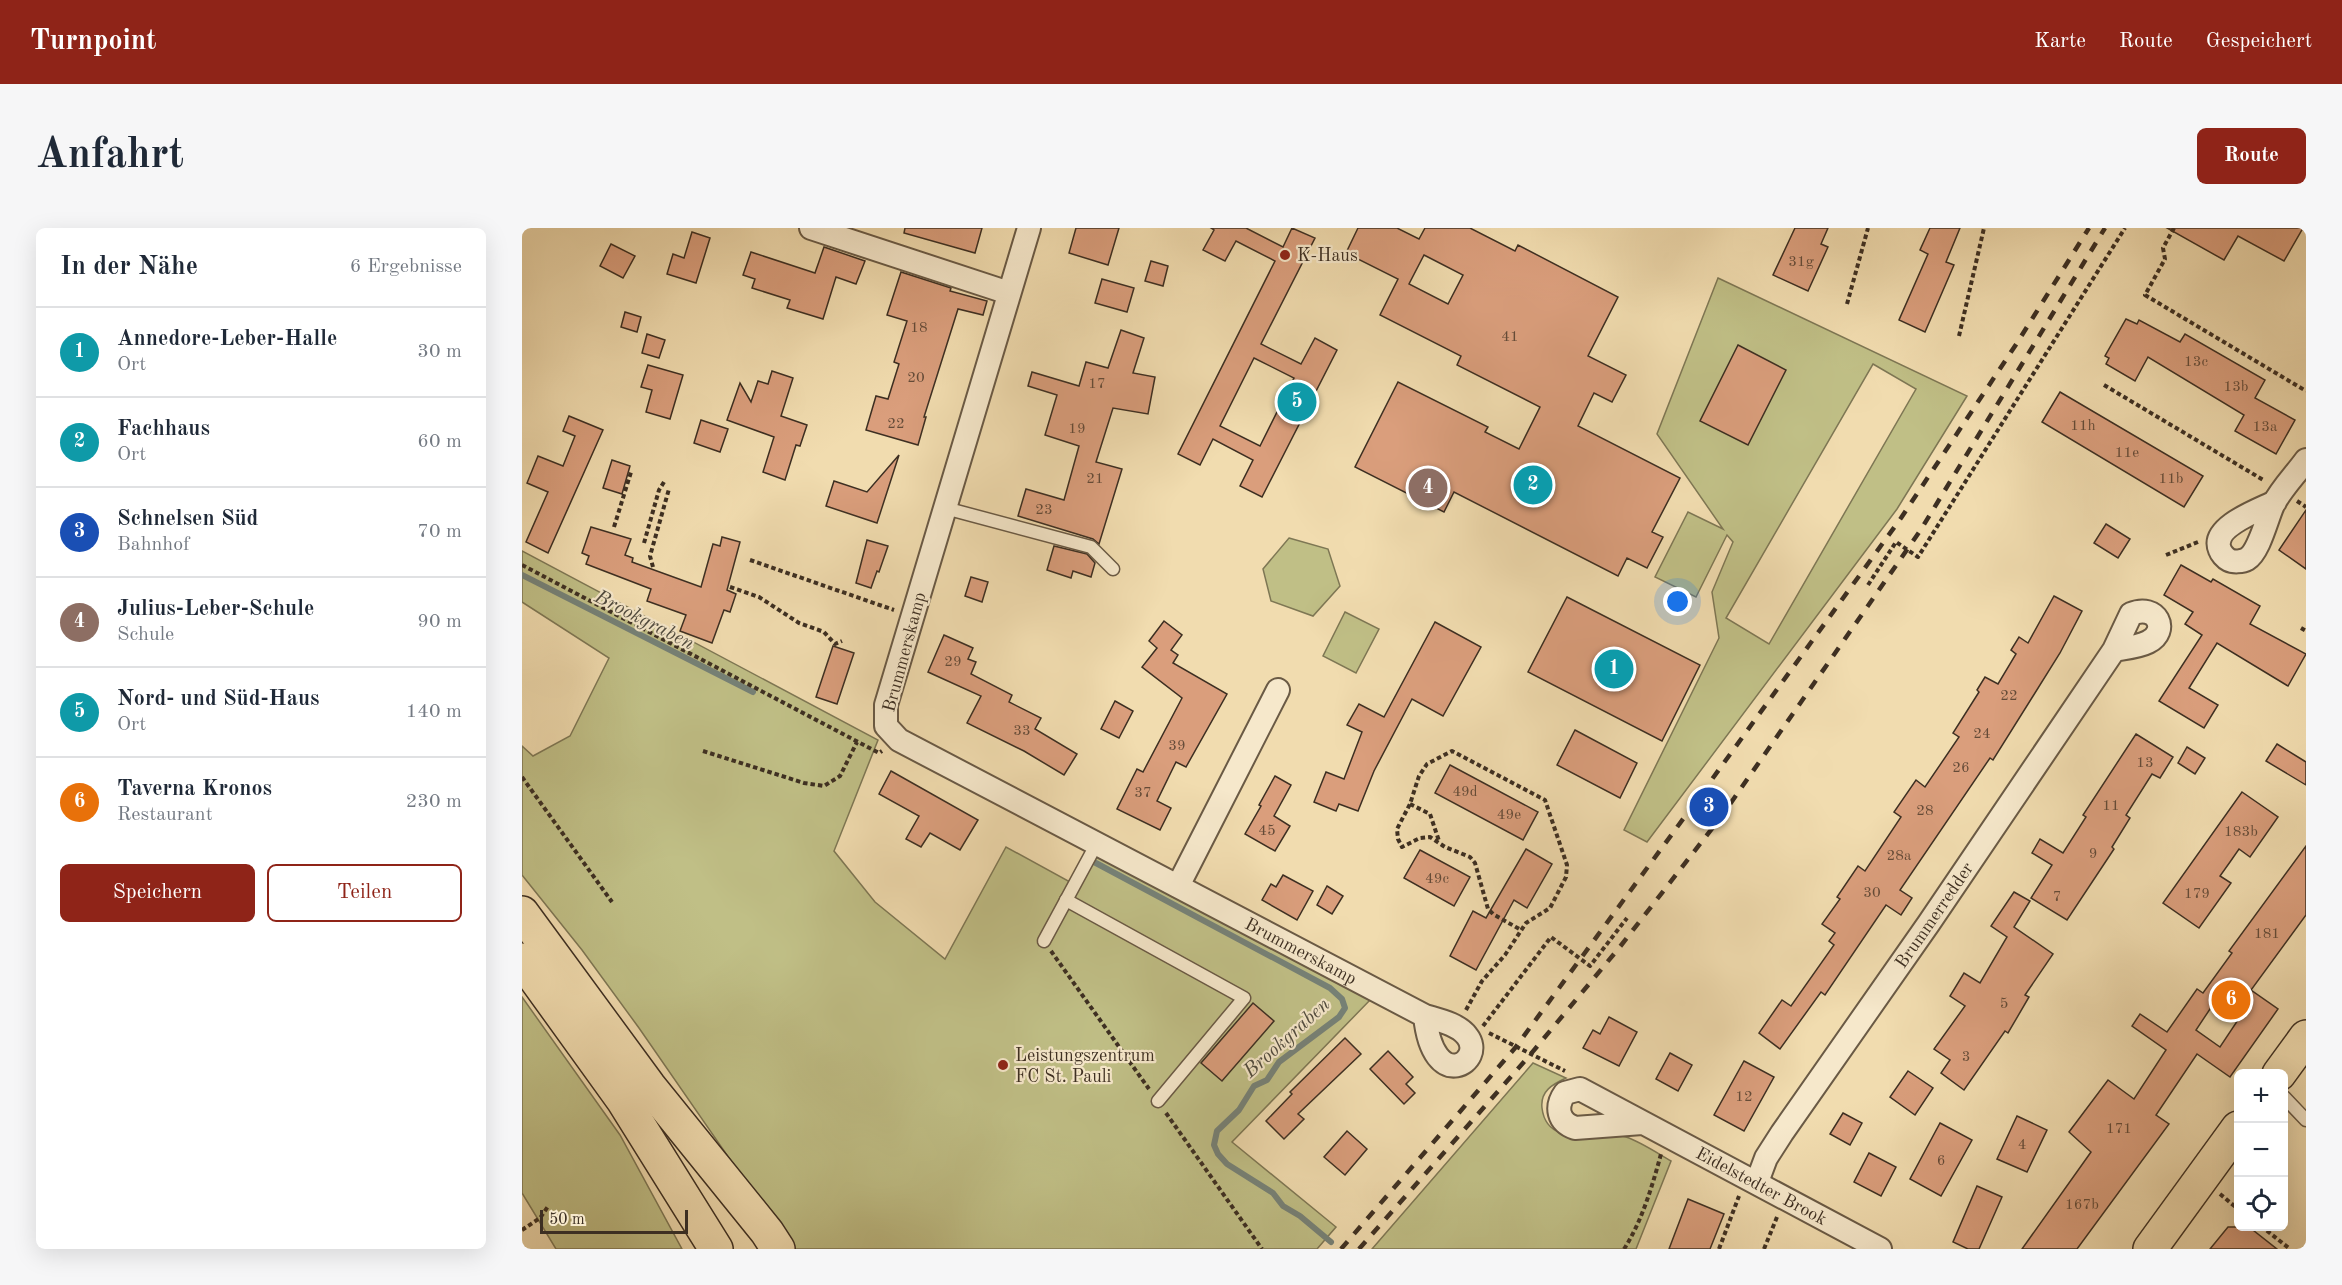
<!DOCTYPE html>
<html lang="de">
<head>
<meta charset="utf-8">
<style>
	:root { --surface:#fff; --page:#f6f6f7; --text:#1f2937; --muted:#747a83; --line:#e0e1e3; --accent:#8f2418 }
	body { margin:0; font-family:"Old Standard TT",serif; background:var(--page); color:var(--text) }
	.controls { position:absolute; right:18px; bottom:18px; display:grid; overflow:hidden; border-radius:9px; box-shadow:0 6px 24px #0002 }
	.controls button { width:54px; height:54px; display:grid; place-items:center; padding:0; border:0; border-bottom:2px solid var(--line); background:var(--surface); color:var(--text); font:30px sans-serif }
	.scale { position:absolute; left:18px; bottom:15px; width:148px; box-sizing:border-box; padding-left:6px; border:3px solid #3d2f22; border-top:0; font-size:16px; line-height:21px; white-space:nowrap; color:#3d2f22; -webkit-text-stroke:4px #f6e8cb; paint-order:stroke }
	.you { position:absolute; left:1156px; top:374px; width:21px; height:21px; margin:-15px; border:4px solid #fff; border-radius:50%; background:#1a73e8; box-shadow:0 0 0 9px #1a73e833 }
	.badge { display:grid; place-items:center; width:39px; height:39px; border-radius:50%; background:var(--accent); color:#fff; font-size:20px; font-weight:700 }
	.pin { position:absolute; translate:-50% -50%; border:3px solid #fff; box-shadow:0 2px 6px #0006 }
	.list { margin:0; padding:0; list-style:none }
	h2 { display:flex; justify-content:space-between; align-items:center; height:78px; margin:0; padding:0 24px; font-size:26px }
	h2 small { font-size:20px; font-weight:400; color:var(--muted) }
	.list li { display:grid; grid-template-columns:39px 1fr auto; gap:18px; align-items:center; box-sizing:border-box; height:90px; padding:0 24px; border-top:2px solid var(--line) }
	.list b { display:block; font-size:22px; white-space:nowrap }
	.list p { margin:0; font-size:20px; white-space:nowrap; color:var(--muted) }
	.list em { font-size:20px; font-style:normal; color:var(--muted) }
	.actions { display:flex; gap:12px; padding:18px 24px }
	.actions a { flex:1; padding:14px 0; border:2px solid var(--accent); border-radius:9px; text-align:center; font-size:21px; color:var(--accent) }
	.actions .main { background:var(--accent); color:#fff }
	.icon { flex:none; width:33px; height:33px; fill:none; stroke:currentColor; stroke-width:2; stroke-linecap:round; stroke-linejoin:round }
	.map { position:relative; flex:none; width:1784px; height:1021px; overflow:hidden; border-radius:9px }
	header { display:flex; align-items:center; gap:36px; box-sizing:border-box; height:84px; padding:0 30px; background:var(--accent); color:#fff }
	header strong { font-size:28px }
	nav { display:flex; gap:33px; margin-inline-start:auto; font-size:21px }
	.intro { display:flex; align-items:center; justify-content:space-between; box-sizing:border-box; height:144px; padding:0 36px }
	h1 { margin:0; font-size:42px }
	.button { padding:15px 27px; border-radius:9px; background:var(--accent); color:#fff; font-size:21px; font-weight:700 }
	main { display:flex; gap:36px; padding:0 36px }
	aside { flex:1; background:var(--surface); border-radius:9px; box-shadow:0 6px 24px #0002 }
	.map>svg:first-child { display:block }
</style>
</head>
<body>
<header>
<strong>Turnpoint</strong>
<nav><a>Karte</a><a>Route</a><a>Gespeichert</a></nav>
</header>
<div class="intro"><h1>Anfahrt</h1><a class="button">Route</a></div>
<main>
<aside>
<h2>In der Nähe<small>6 Ergebnisse</small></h2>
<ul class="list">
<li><span class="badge" style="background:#0f9aa8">1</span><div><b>Annedore-Leber-Halle</b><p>Ort</p></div><em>30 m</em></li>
<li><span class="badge" style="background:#0f9aa8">2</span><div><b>Fachhaus</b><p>Ort</p></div><em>60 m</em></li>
<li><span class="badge" style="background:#1a4fb4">3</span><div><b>Schnelsen Süd</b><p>Bahnhof</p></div><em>70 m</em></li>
<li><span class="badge" style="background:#8d6e63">4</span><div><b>Julius-Leber-Schule</b><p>Schule</p></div><em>90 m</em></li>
<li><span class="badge" style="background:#0f9aa8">5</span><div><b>Nord- und Süd-Haus</b><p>Ort</p></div><em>140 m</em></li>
<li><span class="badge" style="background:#e8710a">6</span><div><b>Taverna Kronos</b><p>Restaurant</p></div><em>230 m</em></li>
</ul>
<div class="actions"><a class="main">Speichern</a><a>Teilen</a></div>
</aside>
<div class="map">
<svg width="1784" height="1021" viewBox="0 0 1784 1021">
	<rect width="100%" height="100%" fill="#f1dcaf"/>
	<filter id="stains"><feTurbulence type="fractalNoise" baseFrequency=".00333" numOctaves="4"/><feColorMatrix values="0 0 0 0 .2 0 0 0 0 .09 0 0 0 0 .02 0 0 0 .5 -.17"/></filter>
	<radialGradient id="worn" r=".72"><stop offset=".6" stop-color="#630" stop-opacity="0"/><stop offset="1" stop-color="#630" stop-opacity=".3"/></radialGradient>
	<!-- green -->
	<g fill="#c0bf86" stroke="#7e7754" stroke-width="1.5" fill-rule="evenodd">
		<path d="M1196 50 1445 168 1375 281 1125 614 1102 602 1197 410 1190 364 1211 314 1205 307 1174 369 1133 349 1166 284 1201 301 1135 206ZM1351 136 1394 161 1247 416 1204 390Z"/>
		<path d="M767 310 806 321 818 358 791 388 749 373 741 341Z"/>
		<path d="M0 323 356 512 312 623 353 674 423 731 484 619 557 659 575 626 850 770 710 914 814 999 795 1021H270L117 800 60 722 0 647V518L11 528 48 508 87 430 0 374Z"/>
		<path d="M823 384 857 401 834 445 801 428Z"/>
		<path d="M0 769 98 907 160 1021H34L0 965Z"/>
		<path d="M1011 835 1044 850C1031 856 1018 863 1020 880 1025 922 1076 901 1104 909 1119 914 1135 925 1149 933L1114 1021H850Z"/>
	</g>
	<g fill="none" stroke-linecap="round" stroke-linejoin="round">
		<!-- stream -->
		<g stroke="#768278" stroke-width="6">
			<path d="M0 347 231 464"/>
			<path d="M572 634 808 760 820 771 823 780 817 789 757 834 745 852 732 858 717 882 695 903 692 917 696 926 705 936 751 965 761 978 778 988 809 1014"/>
		</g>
	</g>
	<!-- building -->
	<g fill="#da9e7c" stroke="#3d2f22" stroke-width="1.5" fill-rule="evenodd">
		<path d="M383 0H460L453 25 382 5Z"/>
		<path d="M554 0H597L586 37 547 25Z"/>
		<path d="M689 0H724L761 19 770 0 793 10 739 116 779 136 793 110 815 122 740 269 718 258 731 232 691 211 678 237 656 226 753 33 714 13 703 33 681 22 692 2ZM732 130 772 150 738 218 698 198Z"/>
		<path d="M836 0H875L897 11 903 0H948L993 23 996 17 1096 69 1066 128 1104 147 1090 174 1072 165 1056 198 1158 250 1130 304 1141 309 1125 340 1105 330 1096 348 932 264 922 284 833 239 876 154 966 199 963 204 997 221 1018 179 935 137 939 128 858 87 876 51 824 25ZM902 27 941 47 926 76 887 56Z"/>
		<path d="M1273 0H1306L1299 16 1306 19 1286 63 1251 47Z"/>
		<path d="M1408 0H1438L1424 34 1432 37 1403 104 1377 92 1406 26 1398 22Z"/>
		<path d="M1645 0H1781L1762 33 1716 8 1702 32Z"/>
		<path d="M170 4 188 10 174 55 145 46 151 26 162 30Z"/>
		<path d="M89 16 113 28 101 50 78 38Z"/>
		<path d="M302 19 343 33 334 56 314 49 301 91 265 80 268 72 230 60 233 51 221 47 229 24 293 45Z"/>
		<path d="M629 33 646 38 641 58 623 53Z"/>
		<path d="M379 44 429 60 428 63 465 73 461 87 436 81 402 189H404L396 217 344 202 354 168 366 171 377 136 372 134 385 93 365 87Z"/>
		<path d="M580 51 612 60 605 84 573 75Z"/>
		<path d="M103 84 119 89 115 104 99 99Z"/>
		<path d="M1604 91 1615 96 1617 92 1658 114 1663 106 1743 152 1733 170 1773 192 1754 226 1713 203 1722 187 1626 129 1613 153 1584 136 1587 130 1583 128Z"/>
		<path d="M599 102 622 110 611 145 633 149 626 186 591 180 574 234 600 241 577 316 571 311 496 288 504 261 542 272 557 218 523 207 535 167 506 158 510 144 557 158 564 134 586 140Z"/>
		<path d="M125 106 143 112 137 130 120 125Z"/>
		<path d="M1216 117 1264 142 1226 217 1178 193Z"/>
		<path d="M126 137 161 147 148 191 124 184 130 162 119 159Z"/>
		<path d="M250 143 271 150 259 188 285 197 278 218 274 217 263 252 241 244 252 209 205 192 218 155 229 174 236 153 246 156Z"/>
		<path d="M1538 164 1681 248 1662 279 1520 194Z"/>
		<path d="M47 188 81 202 26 325 4 314 26 264 5 255 16 228 41 238 53 208 41 203Z"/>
		<path d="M179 192 206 201 198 224 172 215Z"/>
		<path d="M377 227 355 295 304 278 312 253 345 264Z"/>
		<path d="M90 232 108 238 100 266 81 260Z"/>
		<path d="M1784 282V341L1757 322Z"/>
		<path d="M1584 296 1608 311 1596 330 1572 315Z"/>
		<path d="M69 299 109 311 103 327 111 330 110 334 179 359 191 316 198 318 200 309 218 314 205 362 214 366 208 384 202 382 190 415 158 403 164 387 125 373 129 361 64 336 67 328 60 325Z"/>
		<path d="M345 312 366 318 357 344 355 343 349 360 334 355Z"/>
		<path d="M532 318 565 326 573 335 569 349 551 343 549 350 525 342Z"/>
		<path d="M1659 337 1689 354 1691 351 1738 378 1728 396 1784 426 1766 458 1695 415 1667 460 1696 477 1682 500 1637 473 1680 407 1663 396 1671 384 1642 367Z"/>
		<path d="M449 349 466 354 460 374 443 368Z"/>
		<path d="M1532 368 1560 383 1538 425 1471 532 1468 530 1378 662 1390 670 1379 687 1364 677 1303 767 1299 764 1258 821 1237 805 1260 772 1269 778 1312 717 1307 713 1313 705 1300 696 1318 671 1315 669 1336 638 1343 643 1379 589 1372 584 1394 552 1403 559 1437 509 1431 505 1457 464 1455 462 1463 449 1476 456 1494 426 1489 422 1497 409 1506 415Z"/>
		<path d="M1045 369 1178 437 1140 513 1006 444Z"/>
		<path d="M642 393 660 407 649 422 656 427 651 435 705 466 664 539 654 534 635 573 649 580 638 602 595 581 615 541 621 544 660 470 620 439 635 420 627 413Z"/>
		<path d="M913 394 959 419 921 488 890 471 852 543 836 583 817 576 814 583 792 574 804 544 822 551 840 504 825 497 837 476 862 489Z"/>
		<path d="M422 407 451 420 446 431 454 434 449 446 490 467 487 474 519 490 513 501 555 526 542 547 502 523 445 495 459 468 406 444Z"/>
		<path d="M311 418 332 425 315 476 294 469Z"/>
		<path d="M593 473 611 483 597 510 579 501Z"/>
		<path d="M1053 502 1115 535 1098 570 1035 537Z"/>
		<path d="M1614 506 1651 529 1638 550 1630 546 1604 587 1608 590 1590 619 1592 621 1545 692 1509 670 1530 637 1510 625 1518 611 1541 625 1564 589 1561 587Z"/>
		<path d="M1755 516 1784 534V557L1744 533Z"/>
		<path d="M1665 519 1683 530 1673 546 1656 535Z"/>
		<path d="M928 537 1016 584 1001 612 913 565Z"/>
		<path d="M369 543 456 592 438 622 408 605 399 619 384 611 397 588 357 566Z"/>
		<path d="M753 548 769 557 752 588 768 598 753 623 723 606 739 578 737 577Z"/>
		<path d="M1720 564 1756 589 1728 629 1717 621 1708 634 1698 648 1709 655 1677 700 1641 675Z"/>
		<path d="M1784 618V687L1729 762 1756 781 1708 849 1675 826 1634 887 1647 896 1555 1021H1500L1569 924 1547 904 1586 852 1612 871 1644 822 1610 798 1618 786 1645 804 1675 761 1681 765 1710 725 1707 723ZM1692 775 1716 792 1698 819 1674 802Z"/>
		<path d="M1004 621 1030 636 1005 680 992 672 954 742 928 728 951 683 964 690Z"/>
		<path d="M898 622 948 649 932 678 882 650Z"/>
		<path d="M761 647 791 663 775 692 740 672 749 656 754 659Z"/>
		<path d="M805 658 821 668 810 686 795 677Z"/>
		<path d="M1492 664 1508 673 1492 699 1531 726 1503 767 1507 769 1486 805 1483 803 1442 862 1419 845 1428 832 1412 821 1443 778 1428 768 1442 745 1458 755 1485 709 1469 698Z"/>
		<path d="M731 775 752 793 700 853 679 835Z"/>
		<path d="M1087 789 1115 804 1097 838 1061 820 1071 802 1078 806Z"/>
		<path d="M823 810 839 826 776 886 782 891 762 911 744 893 770 866 768 864Z"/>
		<path d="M866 823 891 849 884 856 893 865 882 876 848 841Z"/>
		<path d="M1148 825 1170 837 1156 863 1134 851Z"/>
		<path d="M1222 833 1252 849 1222 903 1192 887Z"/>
		<path d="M1386 843 1411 860 1393 887 1368 869Z"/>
		<path d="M1321 885 1340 895 1328 917 1308 906Z"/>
		<path d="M1495 888 1525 902 1505 944 1475 931Z"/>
		<path d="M1418 895 1450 912 1419 968 1388 951Z"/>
		<path d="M825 903 845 921 823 947 802 929Z"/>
		<path d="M1347 925 1374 939 1359 968 1332 954Z"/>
		<path d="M1455 958 1480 969 1457 1021H1446L1431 1014Z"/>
		<path d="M1166 971 1202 986 1188 1021H1147Z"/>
		<path d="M1706 999H1727L1755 1021H1688Z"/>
	</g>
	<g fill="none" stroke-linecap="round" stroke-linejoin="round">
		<!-- service casing -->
		<g stroke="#6a5a45" stroke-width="15">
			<g id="service">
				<path d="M423 280 569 319 591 341"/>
				<path d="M544 672 722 770 636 873"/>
				<path d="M522 713 575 615"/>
				<path d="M1762 869 1784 892"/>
			</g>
		</g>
		<!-- minor casing -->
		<g stroke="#6a5a45" stroke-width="26">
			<g id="minor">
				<path d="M289 0 487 65"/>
				<path id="s1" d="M507 0 364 477V498L377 512 903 788C916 792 936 796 945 808 965 833 911 868 903 788"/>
				<path d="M1753 274C1737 282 1688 299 1698 322 1699 325 1703 330 1707 332 1711 334 1720 334 1725 331 1737 324 1745 290 1751 277 1759 261 1774 246 1784 232"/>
				<path d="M656 658 756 462"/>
				<path id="s2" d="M1120 895 1053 900C1036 894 1033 879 1043 865L1058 861 1358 1021"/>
				<path id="s3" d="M1235 954 1244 930 1260 905 1407 695 1592 422C1603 420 1616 419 1626 414 1648 403 1635 375 1609 386L1592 422"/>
			</g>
		</g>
		<!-- primary casing -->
		<g stroke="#3d2f22" stroke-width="36">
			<g id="primary">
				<path d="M1757 846 1784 809"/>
				<path d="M1628 1021 1716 900"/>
			</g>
		</g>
		<!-- motorway casing -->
		<g stroke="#3d2f22" stroke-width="36">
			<g id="motorway">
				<path d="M0 685 127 858 245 1004 256 1021"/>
				<path d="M0 732 101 872 194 1021"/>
			</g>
		</g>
		<!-- path -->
		<g stroke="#3d2f22" stroke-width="4" stroke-dasharray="4.5 3" stroke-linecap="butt">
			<path d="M1652 0 1641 20 1643 31 1623 67 1784 163"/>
			<path d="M1325 76 1346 0"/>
			<path d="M1437 108 1462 0"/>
			<path d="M1582 157 1743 253"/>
			<path d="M1775 273 1784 279"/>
			<path d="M92 299 109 244"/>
			<path d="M122 315 137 262 142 254"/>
			<path d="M1644 327 1676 314"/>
			<path d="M228 332 372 382"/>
			<path d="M0 337 357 525 360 523"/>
			<path d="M131 339 128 328 147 261"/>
			<path d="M1346 357 1374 314 1396 329 1603 0"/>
			<path d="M208 359 237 369 277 395 302 404 313 416 320 413"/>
			<path d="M1779 400 1784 403"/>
			<path d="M181 523 282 555 302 558 318 548 335 514"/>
			<path d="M0 549 90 674"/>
			<path d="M888 576 908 586 917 613"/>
			<path d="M529 723 627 861"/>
			<path d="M944 782 960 753 983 727 1004 695 1028 680 1044 649 1045 637 1023 572 930 523 905 536 897 548 888 576 875 601 876 611 880 619 898 610 908 609 923 619 948 629 953 635 966 681 971 686 999 702"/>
			<path d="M961 798 1029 709 1068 738 1105 690"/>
			<path d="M967 805 1043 843"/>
			<path d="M644 885 740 1021"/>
			<path d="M1698 966 1716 981"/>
			<path d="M1739 998 1768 1021"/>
			<path d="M0 1002 18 990 27 977"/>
			<path d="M1102 1021C1120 993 1130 959 1139 926"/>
			<path d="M1197 1021 1217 968"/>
			<path d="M1242 1021 1255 989"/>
		</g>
		<!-- service -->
		<use href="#service" stroke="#f6e8cb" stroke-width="12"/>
		<!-- minor -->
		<use href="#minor" stroke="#f6e8cb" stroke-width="22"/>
		<!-- primary -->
		<use href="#primary" stroke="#f1dcaf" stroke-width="33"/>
		<!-- motorway -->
		<use href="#motorway" stroke="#f1dcaf" stroke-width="33"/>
		<!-- rail -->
		<g stroke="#3d2f22" stroke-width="4.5" stroke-dasharray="10 10" stroke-linecap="butt">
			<path d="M819 1021 993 820 1175 572 1379 290 1495 115 1567 0"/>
			<path d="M837 1021 1008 827 1097 720 1199 589 1398 303 1583 0"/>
		</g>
	</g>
	<!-- markers -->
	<g fill="#8f2418" stroke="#f6e8cb" stroke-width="2">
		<circle cx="763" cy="27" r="6"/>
		<circle cx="481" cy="837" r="6"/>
	</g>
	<g text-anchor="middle" stroke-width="4.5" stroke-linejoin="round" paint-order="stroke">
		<!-- number labels -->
		<g font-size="15" fill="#644b38">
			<text x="1279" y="38">31g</text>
			<text x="397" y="104">18</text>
			<text x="988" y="113">41</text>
			<text x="1674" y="138">13c</text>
			<text x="394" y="154">20</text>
			<text x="575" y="160">17</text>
			<text x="1714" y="163">13b</text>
			<text x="374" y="200">22</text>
			<text x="1561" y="202">11h</text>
			<text x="1743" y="203">13a</text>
			<text x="555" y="205">19</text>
			<text x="1605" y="229">11e</text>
			<text x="573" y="255">21</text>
			<text x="1649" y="255">11b</text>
			<text x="522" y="286">23</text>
			<text x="431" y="438">29</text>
			<text x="1487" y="472">22</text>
			<text x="500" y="507">33</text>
			<text x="1460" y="510">24</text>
			<text x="655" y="522">39</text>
			<text x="1623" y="539">13</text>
			<text x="1439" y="544">26</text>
			<text x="943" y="568">49d</text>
			<text x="621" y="569">37</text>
			<text x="1589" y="582">11</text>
			<text x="1403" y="587">28</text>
			<text x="987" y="591">49e</text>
			<text x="745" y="607">45</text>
			<text x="1719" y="608">183b</text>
			<text x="1571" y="630">9</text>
			<text x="1377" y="632">28a</text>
			<text x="915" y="655">49c</text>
			<text x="1350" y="669">30</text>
			<text x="1675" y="670">179</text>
			<text x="1535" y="673">7</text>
			<text x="1745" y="710">181</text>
			<text x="1482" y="780">5</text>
			<text x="1444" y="833">3</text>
			<text x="1222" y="873">12</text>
			<text x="1597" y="905">171</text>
			<text x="1500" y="921">4</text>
			<text x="1419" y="937">6</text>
			<text x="1560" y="981">167b</text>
		</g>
		<!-- poi labels -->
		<g font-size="18" fill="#3d2f22" stroke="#f6e8cb" text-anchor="start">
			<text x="775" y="33">K-Haus</text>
			<text x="493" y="833">Leistungszentrum<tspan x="493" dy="21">FC St. Pauli</tspan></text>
		</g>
		<!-- street labels -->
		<g font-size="18" fill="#3d2f22" stroke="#f6e8cb">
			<text transform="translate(382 424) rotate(-75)" y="6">Brummerskamp</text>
			<text dy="6" stroke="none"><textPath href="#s3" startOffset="321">Brummerredder</textPath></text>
			<text dy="6" stroke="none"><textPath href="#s1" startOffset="992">Brummerskamp</textPath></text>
			<text dy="6" stroke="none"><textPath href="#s2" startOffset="332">Eidelstedter Brook</textPath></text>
		</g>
		<!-- water labels -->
		<g font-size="20" font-style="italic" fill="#504b3f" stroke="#f6e8cb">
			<text transform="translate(123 391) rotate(27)" y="7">Brookgraben</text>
			<text transform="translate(764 809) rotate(-42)" y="7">Brookgraben</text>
		</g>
	</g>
	<rect width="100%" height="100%" filter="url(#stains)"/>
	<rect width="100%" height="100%" fill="url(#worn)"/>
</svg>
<div class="controls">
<button>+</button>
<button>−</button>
<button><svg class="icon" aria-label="locate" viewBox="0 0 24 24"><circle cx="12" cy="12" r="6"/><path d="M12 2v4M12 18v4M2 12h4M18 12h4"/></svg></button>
</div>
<div class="scale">50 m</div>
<div class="you"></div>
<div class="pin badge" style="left:1092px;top:441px;background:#0f9aa8">1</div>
<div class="pin badge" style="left:1011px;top:257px;background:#0f9aa8">2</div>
<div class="pin badge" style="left:1187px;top:579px;background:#1a4fb4">3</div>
<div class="pin badge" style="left:906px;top:260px;background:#8d6e63">4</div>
<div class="pin badge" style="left:775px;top:174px;background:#0f9aa8">5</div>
<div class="pin badge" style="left:1709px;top:772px;background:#e8710a">6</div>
</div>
</main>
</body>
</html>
